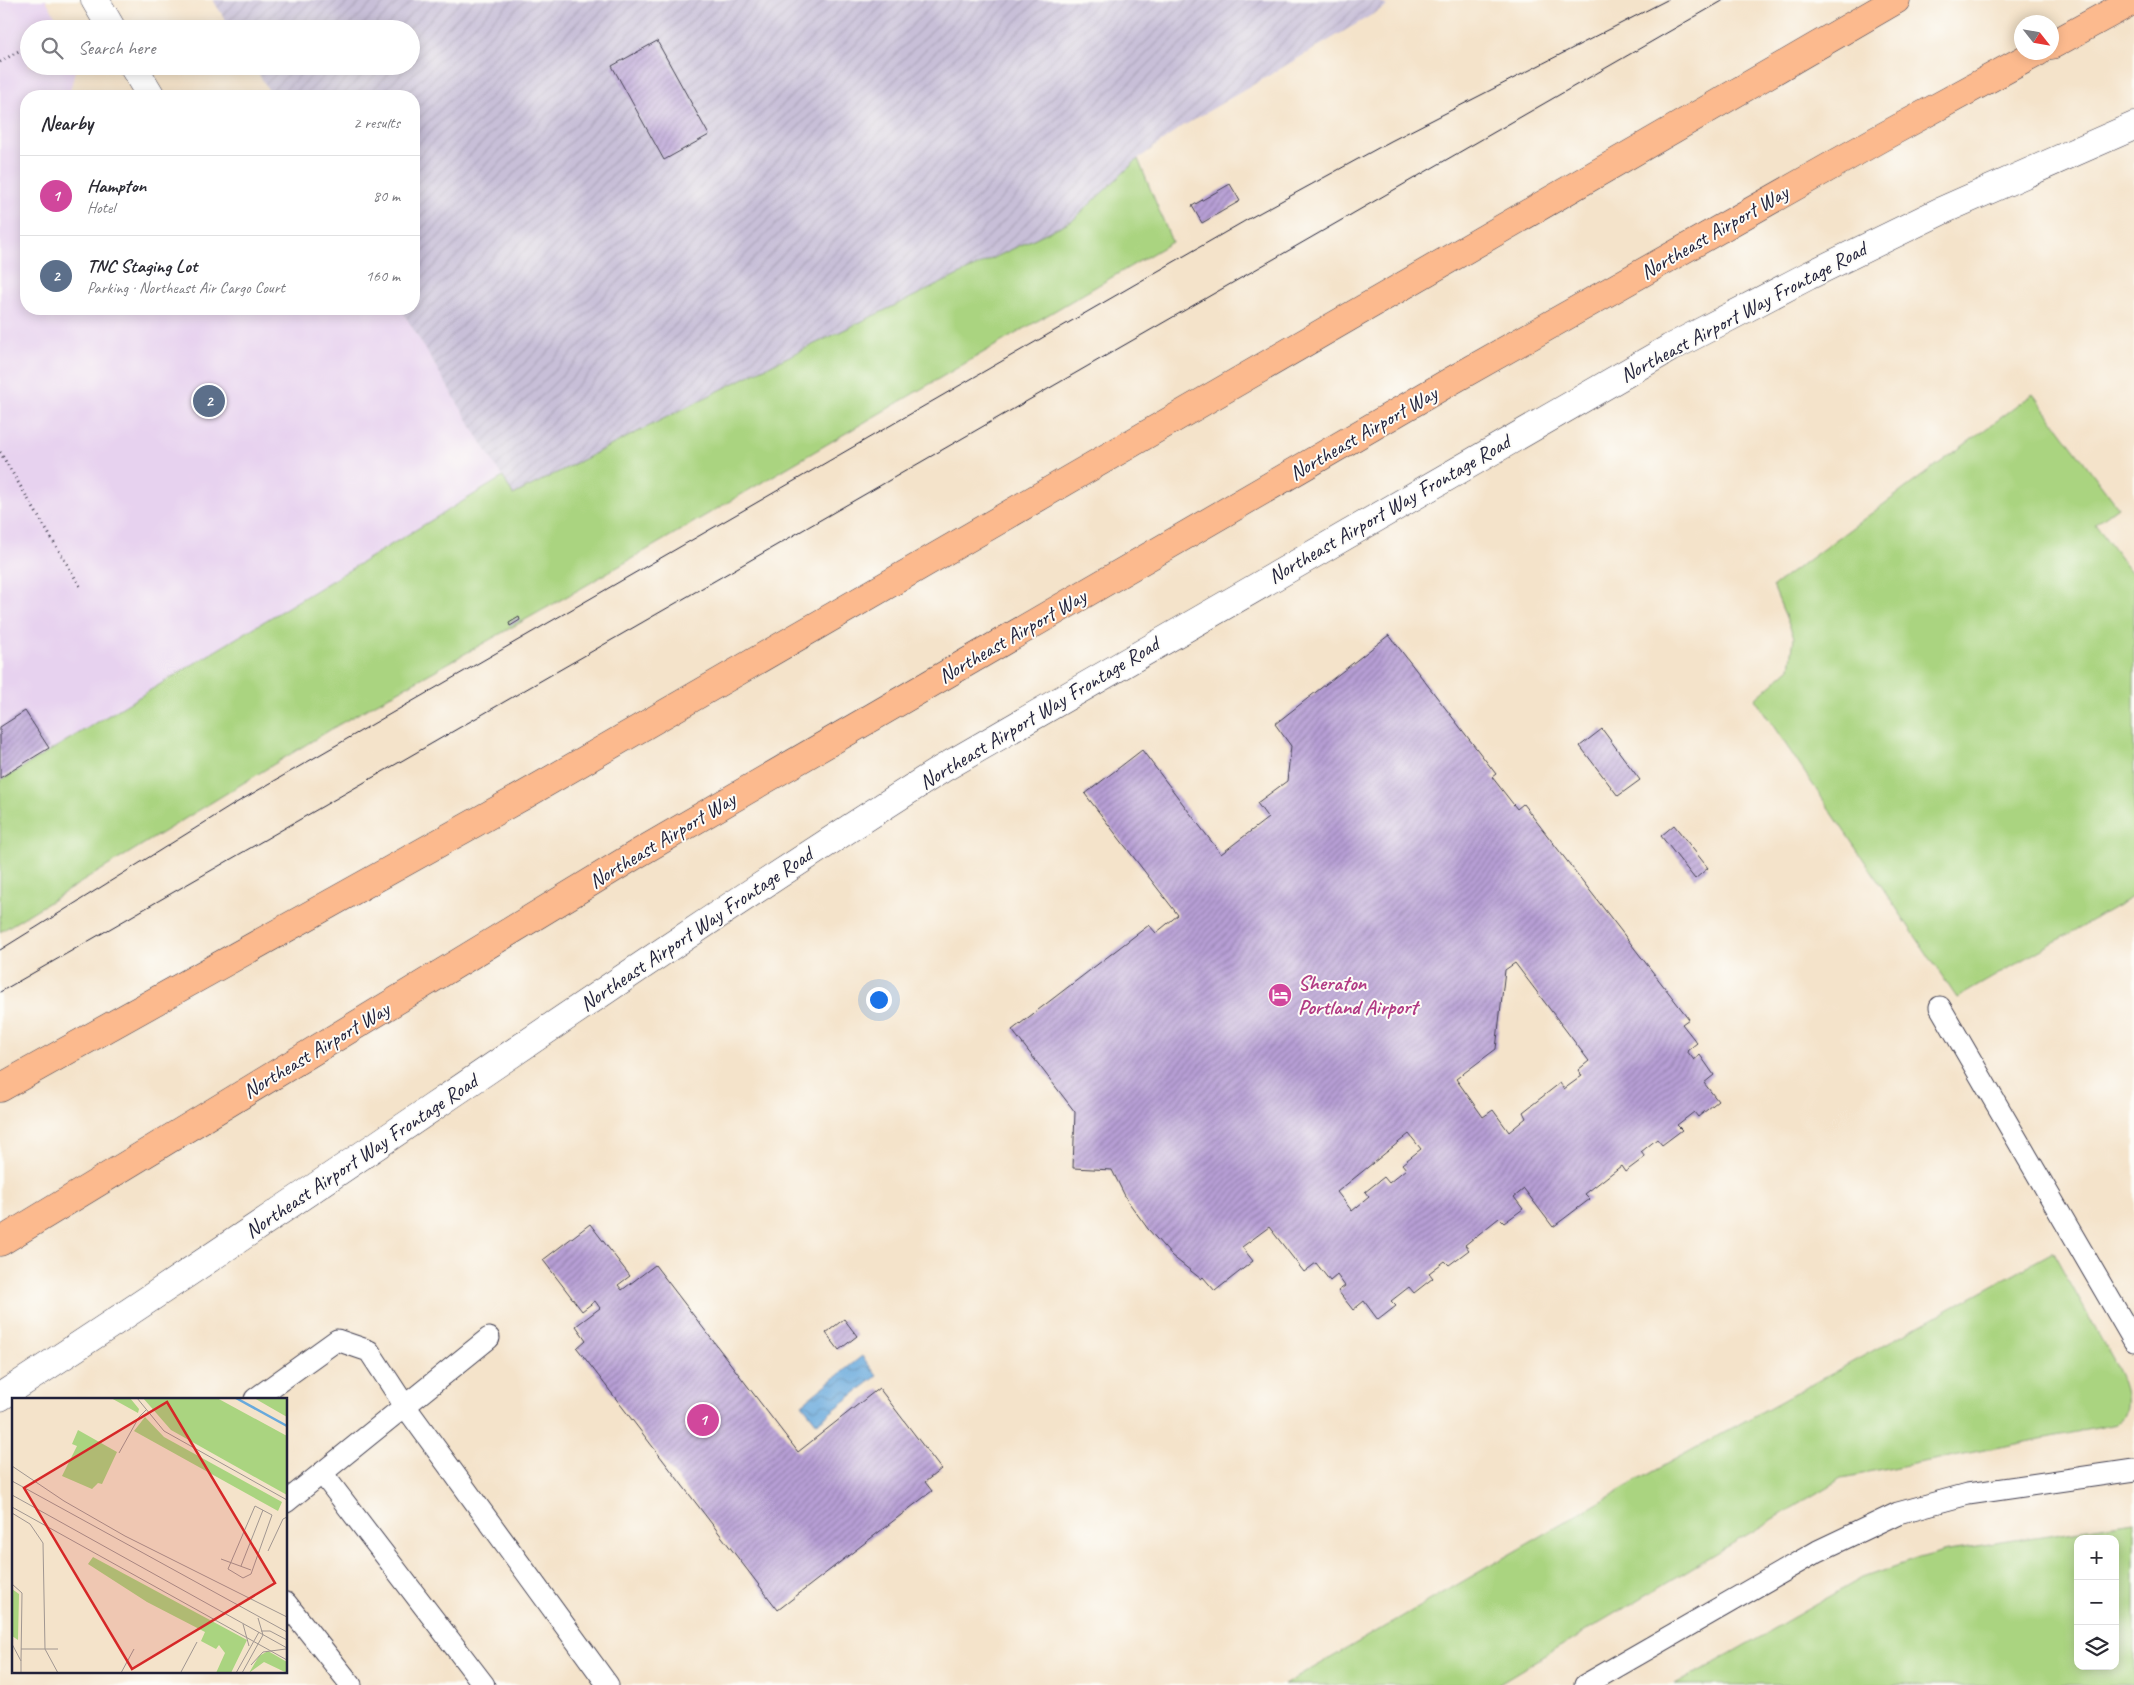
<!DOCTYPE html>
<html lang="en">
<head>
<meta charset="utf-8">
<style>
	:root { --surface:#fff; --page:#f2f2f3; --text:#2b2b33; --muted:#7c7c81; --line:#e1e1e2; --accent:#d1495b }
	body { margin:0; font-family:Caveat,sans-serif; background:var(--page); color:var(--text) }
	.controls { position:absolute; right:15px; bottom:15px; display:grid; overflow:hidden; border-radius:10px; box-shadow:0 2px 12px #0003 }
	.controls button { width:45px; height:45px; display:grid; place-items:center; padding:0; border:0; border-bottom:1px solid var(--line); background:var(--surface); color:var(--text); font:25px sans-serif }
	.compass { position:absolute; left:2014px; top:15px; width:45px; height:45px; border-radius:50%; background:var(--surface); box-shadow:0 2px 12px #0003; rotate:121deg }
	.you { position:absolute; left:878px; top:999px; width:18px; height:18px; margin:-12px; border:4px solid #fff; border-radius:50%; background:#1a73e8; box-shadow:0 0 0 8px #1a73e833 }
	.badge { display:grid; place-items:center; width:32px; height:32px; border-radius:50%; background:var(--accent); color:#fff; font-size:16px; font-weight:700 }
	.pin { position:absolute; translate:-50% -50%; border:2px solid #fff; box-shadow:0 1px 5px #0006 }
	.list { margin:0; padding:0; list-style:none }
	h2 { display:flex; justify-content:space-between; align-items:center; height:65px; margin:0; padding:0 20px; font-size:21px }
	h2 small { font-size:16px; font-weight:400; color:var(--muted) }
	.list li { display:grid; grid-template-columns:32px 1fr auto; gap:15px; align-items:center; box-sizing:border-box; height:80px; padding:0 20px; border-top:1px solid var(--line) }
	.list b { display:block; font-size:19px; white-space:nowrap }
	.list p { margin:0; font-size:16px; white-space:nowrap; color:var(--muted) }
	.list em { font-size:16px; font-style:normal; color:var(--muted) }
	.icon { flex:none; width:28px; height:28px; fill:none; stroke:currentColor; stroke-width:2; stroke-linecap:round; stroke-linejoin:round }
	.map { position:relative; flex:none; width:2134px; height:1685px; overflow:hidden }
	.search { position:absolute; background:var(--surface); box-shadow:0 2px 12px #0003; left:20px; top:20px; width:400px; height:55px; display:flex; align-items:center; gap:12px; box-sizing:border-box; padding:0 18px; border-radius:28px; color:var(--muted); font-size:19px }
	.panel { position:absolute; background:var(--surface); box-shadow:0 2px 12px #0003; left:20px; top:90px; width:400px; height:225px; border-radius:20px }
	.map>svg:first-child { display:block }
</style>
</head>
<body>
<div class="map">
<svg width="2134" height="1685" viewBox="0 0 2134 1685">
	<defs>
		<pattern id="industrial-furrows" width="10" height="10" patternUnits="userSpaceOnUse" patternTransform="scale(1.25)"><rect width="10" height="10" fill="#c8bfd8"/><path d="M-1 1l2-2M0 10L10 0M9 11l2-2" fill="none" stroke="#aca4ba"/></pattern>
		<pattern id="water-waves" width="16" height="10" patternUnits="userSpaceOnUse" patternTransform="scale(1.25)"><rect width="16" height="10" fill="#68a9dc"/><path d="M0 5q4-4 8 0t8 0" fill="none" stroke="#5589b4"/></pattern>
		<pattern id="building-hatch" width="6" height="6" patternUnits="userSpaceOnUse" patternTransform="scale(1.25)"><rect width="6" height="6" fill="#b79fd5"/><path d="M-1 1l2-2M0 6l6-6M5 7l2-2" fill="none" stroke="#9481ae"/></pattern>
	</defs>
	<rect width="100%" height="100%" fill="#fdfcf7"/>
	<filter id="ink" filterUnits="userSpaceOnUse"><feTurbulence type="fractalNoise" baseFrequency=".02" numOctaves="2"/><feDisplacementMap in="SourceGraphic" scale="10" xChannelSelector="R" yChannelSelector="G"/><feConvolveMatrix kernelMatrix="1 2 1 2 8 2 1 2 1" color-interpolation-filters="sRGB"/></filter>
	<filter id="wash" filterUnits="userSpaceOnUse"><feTurbulence type="fractalNoise" baseFrequency=".0096" numOctaves="4" result="noise"/><feDisplacementMap in="SourceGraphic" scale="20" xChannelSelector="R" yChannelSelector="G"/><feGaussianBlur stdDeviation="1.12" result="paint"/><feColorMatrix in="noise" values="0 0 0 0 0 0 0 0 0 0 0 0 0 0 0 0 0 1.4 0 .05"/><feComposite in="paint" operator="in"/></filter>
	<g filter="url(#wash)">
		<rect width="100%" height="100%" fill="#f4e3ca"/>
		<!-- built -->
		<path fill="#e7d2ef" d="M0 0H46L63 29H29V66H76L69 96H26V309H401L503 477 0 781Z"/>
		<!-- industrial -->
		<path fill="url(#industrial-furrows)" d="M213 0H1379L1387 6 1183 126 1138 159 1073 220 752 374 513 495 401 309H414V96H272L254 66H411V29H231Z"/>
		<!-- green -->
		<g fill="#aad480" stroke="#667b5e" fill-rule="evenodd">
			<path d="M1138 159 1172 242 580 589 338 725 0 932V781L503 477 513 495 752 374 1073 220Z"/>
			<path d="M2033 394 2118 507 2095 524 2134 576V896L1957 998 1755 699 1790 668 1794 637 1773 586Z"/>
			<path d="M2053 1252 2116 1366C2124 1386 2134 1406 2117 1424L1842 1478 1496 1685H1284L1650 1473Z"/>
			<path d="M2134 1522V1685H1675L1862 1578 1919 1558 1949 1550ZM2078 1539H2115V1666H2078Z"/>
		</g>
		<!-- water -->
		<path fill="url(#water-waves)" stroke="#45668c" d="M862 1356 877 1376 817 1423 802 1404Z"/>
		<g id="blocks">
			<!-- building -->
			<g fill="url(#building-hatch)" fill-rule="evenodd">
				<path d="M657 41 709 135 664 160 612 66Z"/>
				<path d="M1230 184 1240 201 1202 223 1192 206Z"/>
				<path d="M519 617 520 620 510 626 509 623Z"/>
				<path d="M1389 635 1496 774 1492 777 1517 809 1523 804 1689 1019 1682 1024 1697 1043 1687 1051 1694 1060 1700 1055 1714 1075 1704 1083 1718 1101 1698 1117 1694 1112 1677 1125 1682 1130 1662 1145 1657 1139 1641 1152 1645 1157 1625 1172 1621 1166 1585 1194 1590 1199 1553 1227 1524 1189 1514 1197 1523 1209 1504 1223 1499 1218 1465 1245 1469 1250 1449 1265 1445 1261 1429 1273 1433 1278 1414 1293 1409 1287 1391 1301 1396 1306 1378 1320 1364 1301 1353 1310 1338 1291 1345 1286 1337 1275 1330 1281 1316 1263 1304 1272 1269 1227 1242 1247 1253 1261 1215 1291 1203 1277 1201 1279 1172 1256 1148 1229 1127 1200 1112 1170 1073 1168 1075 1112 1012 1030 1149 925 1156 933 1178 915 1085 794 1142 750 1221 854 1268 818 1257 803 1287 781 1291 746 1275 724ZM1515 963 1589 1061 1578 1070 1582 1076 1564 1089 1560 1083 1523 1112 1526 1118 1509 1132 1493 1110 1483 1117 1456 1079 1496 1049 1505 970ZM1409 1134 1421 1149 1402 1164 1406 1169 1389 1183 1384 1177 1365 1192 1369 1197 1352 1211 1337 1192Z"/>
				<path d="M25 711 49 748 0 778V727Z"/>
				<path d="M1602 729 1640 780 1618 796 1580 746Z"/>
				<path d="M1674 825 1708 868 1695 879 1661 836Z"/>
				<path d="M590 1224 630 1276 618 1285 622 1290 655 1265 798 1452 879 1388 941 1469 925 1482 932 1491 778 1610 577 1348 586 1340 576 1326 600 1308 595 1301 582 1311 543 1260Z"/>
				<path d="M844 1319 857 1336 839 1350 826 1333Z"/>
			</g>
		</g>
	</g>
	<g filter="url(#ink)">
		<use href="#blocks" fill-opacity="0" stroke="#423f50" stroke-width="1"/>
		<g fill="none" stroke-linecap="round" stroke-linejoin="round">
			<!-- service casing -->
			<g stroke="#423f50" stroke-width="23">
				<g id="service">
					<path d="M1940 1007 2134 1341"/>
					<path d="M255 1399 337 1340 369 1351 405 1406 608 1685"/>
					<path d="M322 1473 484 1685"/>
					<path d="M286 1502 489 1338"/>
					<path d="M286 1603 351 1685"/>
					<path d="M1585 1685 1818 1551 1898 1513 1968 1494 2134 1470"/>
				</g>
			</g>
			<!-- minor casing -->
			<g stroke="#423f50" stroke-width="29">
				<g id="minor">
					<path d="M95 0 112 29"/>
					<path d="M133 66 151 96"/>
				</g>
			</g>
			<!-- tertiary casing -->
			<g stroke="#423f50" stroke-width="29">
				<path id="tertiary" d="M0 1397C317 1192 623 971 942 769L1670 348 1808 276 1941 211 2134 126"/>
			</g>
			<!-- primary casing -->
			<g stroke="#423f50" stroke-width="29">
				<g id="primary">
					<path d="M2052 45 2134 0"/>
					<path d="M0 1088 523 796 1896 0"/>
					<path d="M0 1242 637 854 1451 381 1877 140 2038 52"/>
				</g>
			</g>
			<!-- path -->
			<g stroke="#423f50" stroke-width="3" stroke-dasharray="1 4" stroke-linecap="butt">
				<path d="M56 29 66 23"/>
				<path d="M0 62 29 45"/>
				<path d="M0 452 80 586"/>
			</g>
			<!-- service -->
			<use href="#service" stroke="#fff" stroke-width="21"/>
			<!-- minor -->
			<use href="#minor" stroke="#fff" stroke-width="28"/>
			<!-- tertiary -->
			<use href="#tertiary" stroke="#fff" stroke-width="28"/>
			<!-- primary -->
			<use href="#primary" stroke="#fcba8e" stroke-width="28"/>
			<!-- tram -->
			<g stroke="#22223b" stroke-width="1">
				<path d="M0 950 236 803 1250 218 1391 141 1667 0"/>
				<path d="M0 992 1724 0"/>
			</g>
		</g>
	</g>
	<!-- icons -->
	<defs>
		<g id="hotel-disc" transform="scale(1.25)"><circle r="9.5" fill="#d1479c" stroke="#fdfcf7"/><path d="M-6-4.5h1.5V1H6V5H4.5V3h-9V5H-6ZM-4 0a1.8 1.8 0 1 1 3.6 0ZM.5 0V-2.5h3Q6-2.5 6 0Z" fill="#fff"/></g>
	</defs>
	<g fill-rule="evenodd">
		<use href="#hotel-disc" x="1280" y="995"/>
	</g>
	<g text-anchor="middle" stroke-width="4" stroke-linejoin="round" paint-order="stroke">
		<!-- street labels -->
		<g font-size="21" fill="#22223b" stroke="#fdfcf7">
			<text transform="translate(1714 232) rotate(-30)" y="7">Northeast Airport Way</text>
			<text transform="translate(1743 312) rotate(-28)" y="7">Northeast Airport Way Frontage Road</text>
			<text transform="translate(1363 433) rotate(-30)" y="7">Northeast Airport Way</text>
			<text transform="translate(1389 509) rotate(-30)" y="7">Northeast Airport Way Frontage Road</text>
			<text transform="translate(1012 636) rotate(-30)" y="7">Northeast Airport Way</text>
			<text transform="translate(1039 713) rotate(-31)" y="7">Northeast Airport Way Frontage Road</text>
			<text transform="translate(662 840) rotate(-31)" y="7">Northeast Airport Way</text>
			<text transform="translate(696 929) rotate(-34)" y="7">Northeast Airport Way Frontage Road</text>
			<text transform="translate(316 1050) rotate(-31)" y="7">Northeast Airport Way</text>
			<text transform="translate(361 1156) rotate(-34)" y="7">Northeast Airport Way Frontage Road</text>
		</g>
		<!-- hotel labels -->
		<g font-size="21" font-weight="bold" fill="#b23c85" stroke="#fdfcf7" text-anchor="start">
			<text x="1298" y="990">Sheraton<tspan x="1298" dy="24">Portland Airport</tspan></text>
		</g>
	</g>
	<!-- overview -->
	<g transform="translate(12 1398)">
		<rect width="275" height="275" fill="#f4e3ca"/>
		<path d="M99 0H118L127 11 126 15ZM131 0H205L275 38V97L159 32ZM242 0H275V19ZM133 19 152 39 270 104 266 113 122 33ZM66 32 105 54 90 86 86 85 80 91 50 78 65 48 60 46ZM81 159 235 242 219 275H204L213 255 207 247 204 251 189 243 193 234 135 204 76 166ZM0 191 7 196 6 242 0 238ZM256 253 275 264V275L252 264 237 275 247 258Z" fill="#aad480"/>
		<path fill="none" stroke="#68a9dc" stroke-width="2.5" d="M224 0 275 28"/>
		<path fill="none" stroke="#a09691" stroke-width="1" d="M125 0 152 33 275 102M107 55 127 19 134 12M0 68 52 103 113 138 275 219M0 83 275 234M0 97 275 250M243 108 260 117 239 176 231 180 216 171ZM0 109 275 262M0 115 18 126 31 145 33 251 46 275M256 153 271 121 275 119M209 161 239 172M229 168 251 112M0 186 10 195 9 263M231 226 237 248M249 233H258L275 242M0 246 9 263V275M9 251H46M239 267 251 254 274 251M169 274 185 244M109 275 122 251M224 275 247 234M230 275 251 237 246 220"/>
		<path fill="#d62828" fill-opacity="0.15" stroke="#d62828" stroke-width="2.5" d="M155 4 263 185 120 271 12 90Z"/>
		<rect width="275" height="275" fill="none" stroke="#22223b" stroke-width="2.5"/>
	</g>
</svg>
<div class="controls">
<button>+</button>
<button>−</button>
<button><svg class="icon" aria-label="layers" viewBox="0 0 24 24"><path d="M12 4l9 5-9 5-9-5zM3 14l9 5 9-5"/></svg></button>
</div>
<svg class="compass" viewBox="-18 -18 36 36"><path d="M0-13l5 13h-10z" fill="#e53935"/><path d="M0 13l5-13h-10z" fill="#7c7c81"/></svg>
<div class="you"></div>
<div class="pin badge" style="left:703px;top:1420px;background:#d1479c">1</div>
<div class="pin badge" style="left:209px;top:401px;background:#5c6f8a">2</div>
<div class="search"><svg class="icon" aria-label="search" viewBox="0 0 24 24"><circle cx="10" cy="10" r="6"/><path d="M15 15l6 6"/></svg>Search here</div>
<section class="panel">
<h2>Nearby<small>2 results</small></h2>
<ul class="list">
<li><span class="badge" style="background:#d1479c">1</span><div><b>Hampton</b><p>Hotel</p></div><em>80 m</em></li>
<li><span class="badge" style="background:#5c6f8a">2</span><div><b>TNC Staging Lot</b><p>Parking · Northeast Air Cargo Court</p></div><em>160 m</em></li>
</ul>
</section>
</div>
</body>
</html>
